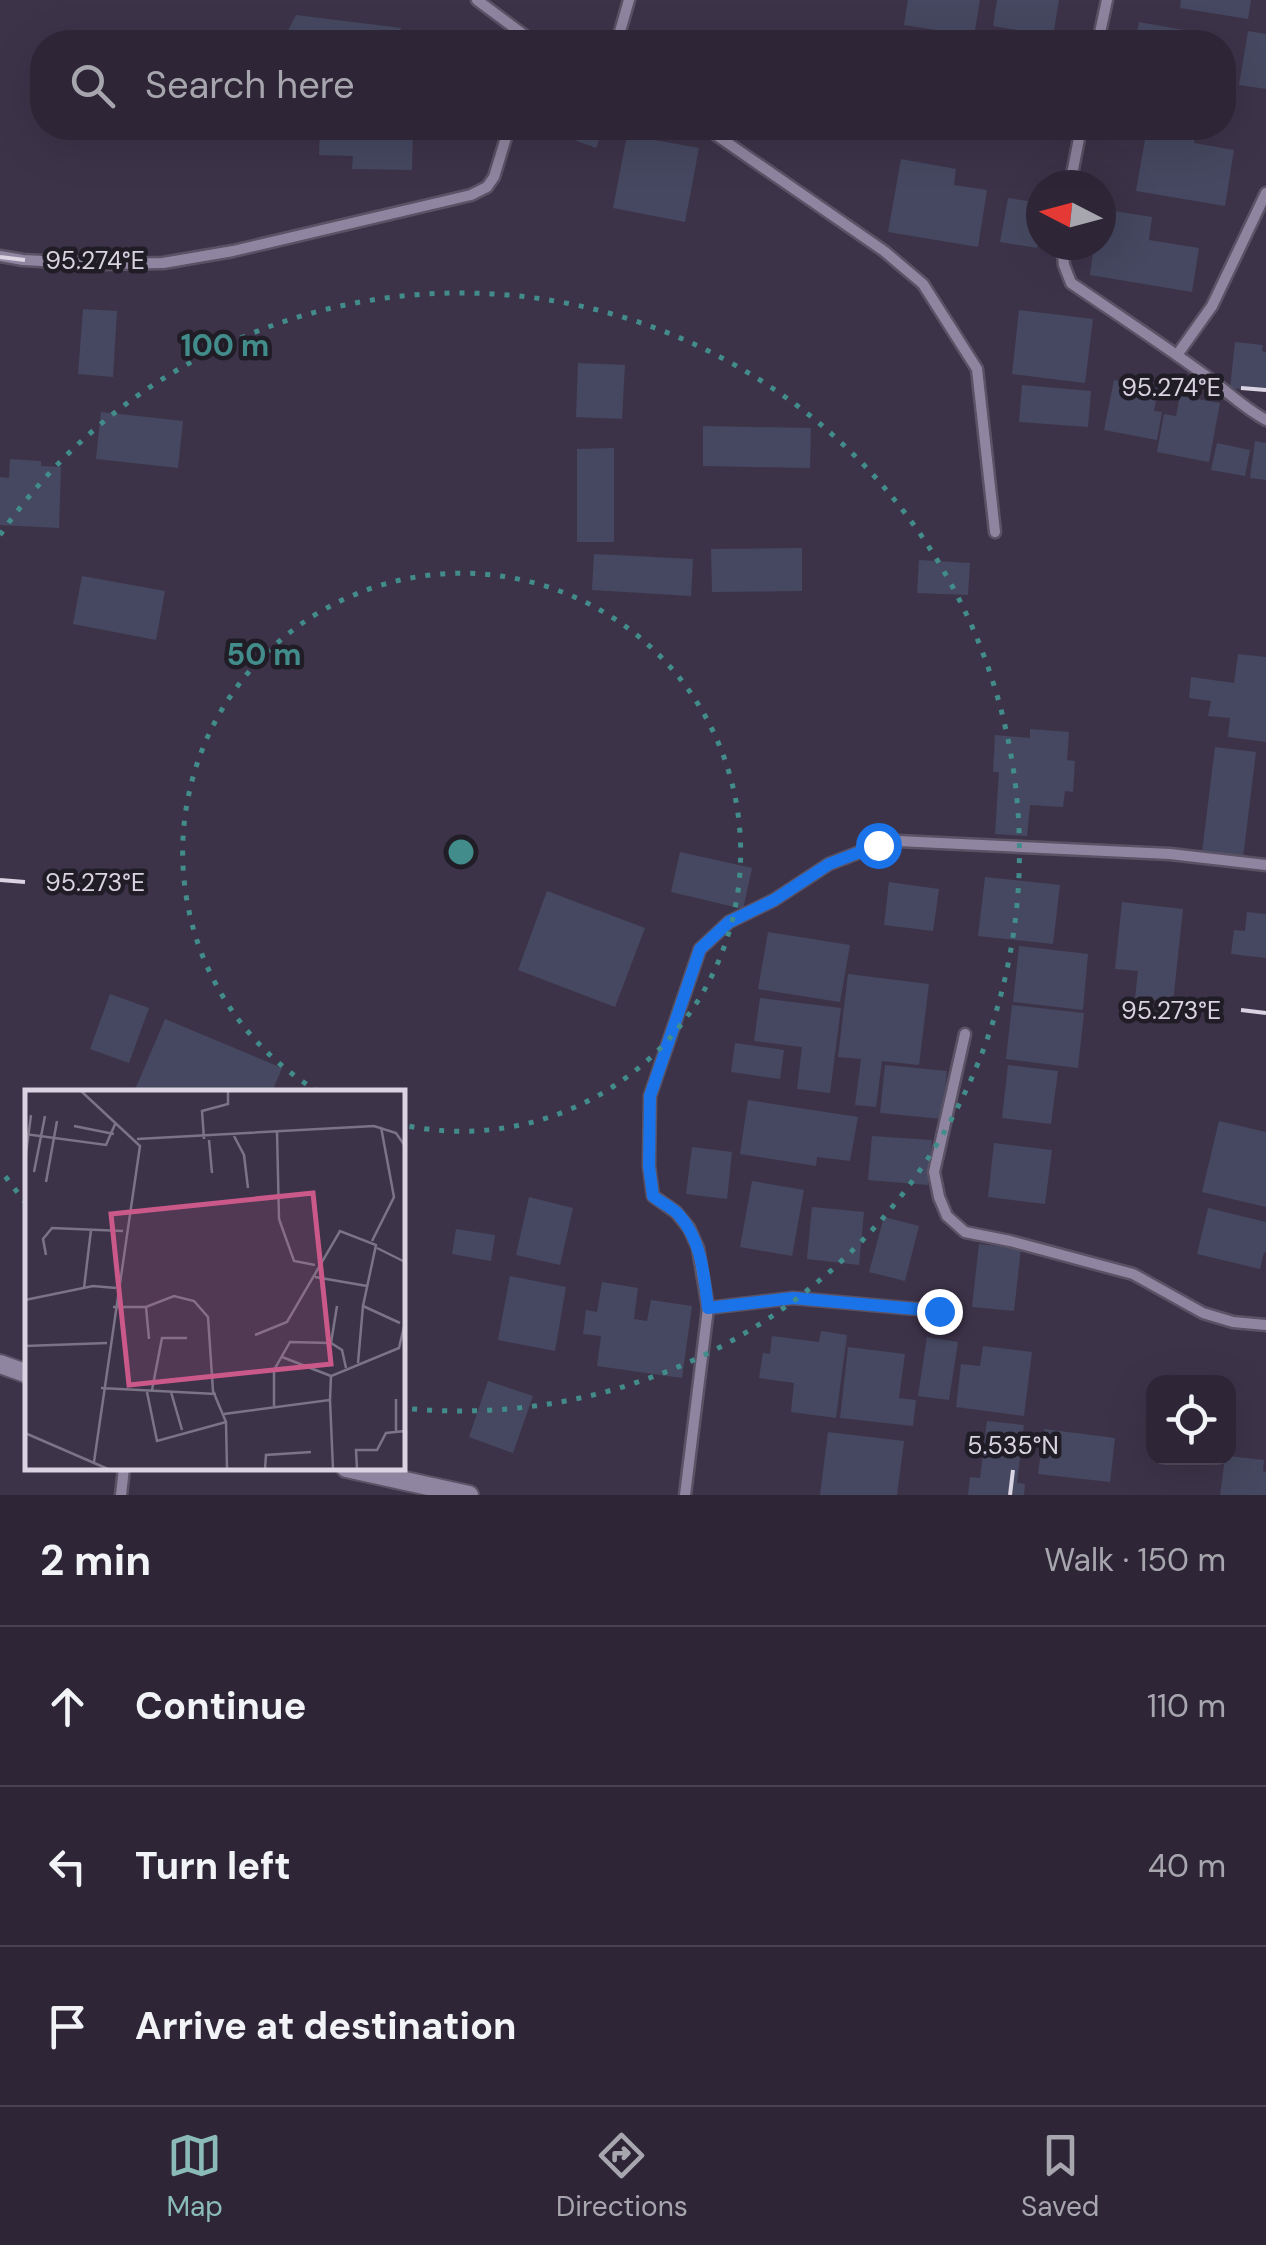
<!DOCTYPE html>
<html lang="en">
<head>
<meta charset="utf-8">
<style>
	:root { --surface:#2e2637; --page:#362e3f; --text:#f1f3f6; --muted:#a7a5ad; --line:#494352; --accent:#8bbbb9 }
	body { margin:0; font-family:"DM Sans",sans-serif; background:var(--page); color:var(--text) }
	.controls { position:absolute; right:30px; bottom:30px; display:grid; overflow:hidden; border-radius:20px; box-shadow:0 10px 40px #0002 }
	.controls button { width:90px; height:90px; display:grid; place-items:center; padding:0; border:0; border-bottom:2px solid var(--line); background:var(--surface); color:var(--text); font:50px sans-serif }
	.compass { position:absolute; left:1026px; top:170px; width:90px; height:90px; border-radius:50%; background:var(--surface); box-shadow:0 10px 40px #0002; rotate:276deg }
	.stop { position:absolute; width:30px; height:30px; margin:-22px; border:8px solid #1a73e8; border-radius:50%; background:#fff }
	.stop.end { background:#1a73e8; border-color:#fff; box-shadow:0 2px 10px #0008 }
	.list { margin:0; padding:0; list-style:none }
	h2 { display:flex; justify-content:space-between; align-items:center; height:130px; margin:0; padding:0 40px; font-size:42px }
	h2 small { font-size:32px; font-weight:400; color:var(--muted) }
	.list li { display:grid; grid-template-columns:65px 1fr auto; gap:30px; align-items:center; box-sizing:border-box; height:160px; padding:0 40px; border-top:2px solid var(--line) }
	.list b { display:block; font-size:38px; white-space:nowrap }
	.list em { font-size:32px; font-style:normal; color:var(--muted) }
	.icon { flex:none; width:55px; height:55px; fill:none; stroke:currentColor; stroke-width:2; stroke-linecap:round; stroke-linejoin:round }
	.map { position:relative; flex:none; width:1266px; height:1495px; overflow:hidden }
	.search { position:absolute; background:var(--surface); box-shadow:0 10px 40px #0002; left:30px; right:30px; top:30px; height:110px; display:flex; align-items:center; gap:25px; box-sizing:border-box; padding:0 35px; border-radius:40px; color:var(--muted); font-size:38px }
	.sheet { height:610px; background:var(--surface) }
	nav { display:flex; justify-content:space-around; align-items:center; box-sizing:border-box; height:140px; border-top:2px solid var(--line); background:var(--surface); font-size:28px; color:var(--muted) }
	nav a { display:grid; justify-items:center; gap:5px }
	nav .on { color:var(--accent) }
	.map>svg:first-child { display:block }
</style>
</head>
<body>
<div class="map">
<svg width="1266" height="1495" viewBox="0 0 1266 1495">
	<rect width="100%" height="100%" fill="#3d3349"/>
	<!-- building -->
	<g fill="#454860">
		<path d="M908 0H980L974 36 904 25Z"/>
		<path d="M997 0H1059L1053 36 993 26Z"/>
		<path d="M1181 0H1251L1248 19 1180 8Z"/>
		<path d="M296 15 401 28 398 42H282Z"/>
		<path d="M1139 22 1201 33 1200 42H1135Z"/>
		<path d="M891 31 947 40V42H889Z"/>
		<path d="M1248 31 1266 34V89L1239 85Z"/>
		<path d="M320 128H413L412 170 352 169 353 156 319 155Z"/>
		<path d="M542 128H604L596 148Z"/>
		<path d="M1147 128H1197L1194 143 1234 150 1225 206 1136 191Z"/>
		<path d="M627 135 699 148 685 222 613 208Z"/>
		<path d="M901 159 956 169 954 185 987 190 978 247 888 232Z"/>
		<path d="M1008 198 1041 203V224L1037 248 1000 242Z"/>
		<path d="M1101 209 1152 217 1149 240 1199 248 1192 292 1090 275 1094 245H1101Z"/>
		<path d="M83 309 117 311 113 377 78 374Z"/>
		<path d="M1019 310 1093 319 1085 383 1012 374Z"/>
		<path d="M1235 342 1263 345 1262 351 1266 352V392L1230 388Z"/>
		<path d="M578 363 625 365 622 419 576 417Z"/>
		<path d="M1114 380 1158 389 1154 411 1162 412 1157 440 1104 430Z"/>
		<path d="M1022 385 1091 391 1088 427 1019 422Z"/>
		<path d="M1180 396 1220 403 1209 462 1157 452 1164 414 1176 416Z"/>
		<path d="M101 412 183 421 178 468 96 459Z"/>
		<path d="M703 426 811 428 810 468 703 466Z"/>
		<path d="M1255 441 1266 443V480L1250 478Z"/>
		<path d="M1217 443 1250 450 1245 476 1211 470Z"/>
		<path d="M614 448V542H577V449Z"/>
		<path d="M10 459 41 461V466L61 467 59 528 0 525V477L9 478Z"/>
		<path d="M802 548V591L712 592 711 549Z"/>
		<path d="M594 554 693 559 691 596 592 590Z"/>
		<path d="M919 560 970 563 968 595 917 593Z"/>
		<path d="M82 576 165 591 156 640 73 624Z"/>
		<path d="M1238 654 1266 657V742L1228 737 1230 718 1208 716 1211 701 1189 698 1191 677 1234 683Z"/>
		<path d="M1030 729 1069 732 1067 760 1075 761 1073 792 1065 791 1063 807 1030 805 1027 836 995 834 999 772H993L995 735 1030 738Z"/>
		<path d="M1215 747 1256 752 1243 858 1202 852Z"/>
		<path d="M680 852 752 868 743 909 671 892Z"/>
		<path d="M985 877 1060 885 1053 944 978 936Z"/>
		<path d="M889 882 939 889 933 931 884 925Z"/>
		<path d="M547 891 645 928 615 1007 518 970Z"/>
		<path d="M1122 902 1183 909 1173 1002 1135 998 1138 971 1115 969Z"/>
		<path d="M1247 912 1266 914V958L1231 954 1234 930 1245 931Z"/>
		<path d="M768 932 850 945 840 1002 758 989Z"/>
		<path d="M1019 946 1088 954 1083 1010 1013 1002Z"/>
		<path d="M848 974 929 984 919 1065 882 1061 876 1107 855 1105 861 1059 838 1057Z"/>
		<path d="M110 994 149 1008 129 1063 90 1049Z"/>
		<path d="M760 998 841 1008 830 1093 797 1089 802 1047 754 1041Z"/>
		<path d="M1012 1005 1084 1013 1078 1068 1006 1059Z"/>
		<path d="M165 1019 282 1068 272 1092H134Z"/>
		<path d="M735 1043 784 1050 780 1079 731 1072Z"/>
		<path d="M885 1065 947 1071 942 1119 880 1113Z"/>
		<path d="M1008 1065 1058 1071 1051 1124 1002 1118Z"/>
		<path d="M748 1100 858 1117 850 1161 817 1157 816 1166 740 1154Z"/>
		<path d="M1219 1121 1266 1132V1207L1202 1192Z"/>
		<path d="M872 1136 932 1140 928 1185 868 1180Z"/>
		<path d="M994 1143 1052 1150 1045 1204 988 1197Z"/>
		<path d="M692 1147 732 1152 727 1199 686 1194Z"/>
		<path d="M752 1181 804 1190 792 1256 740 1247Z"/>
		<path d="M529 1197 573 1208 560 1265 516 1255Z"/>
		<path d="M812 1207 864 1212 859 1265 807 1259Z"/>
		<path d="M1208 1208 1266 1222V1253L1264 1252 1260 1269 1197 1254Z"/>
		<path d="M884 1217 919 1226 905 1281 869 1272Z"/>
		<path d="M456 1229 495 1235 491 1261 452 1254Z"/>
		<path d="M979 1244 1021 1248 1014 1311 972 1307Z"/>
		<path d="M510 1276 566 1287 555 1351 498 1340Z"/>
		<path d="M602 1282 638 1288 634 1319 647 1321 651 1300 692 1306 682 1378 597 1366 601 1336 583 1334 586 1310 597 1312Z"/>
		<path d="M821 1331 847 1335 836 1418 791 1412 794 1383 759 1378 763 1353 770 1354 772 1336 819 1342Z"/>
		<path d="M927 1337 958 1342 949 1400 918 1396Z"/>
		<path d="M983 1346 1032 1352 1024 1416 956 1407 961 1364 980 1366Z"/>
		<path d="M848 1347 905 1354 899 1398 916 1400 913 1426 840 1418Z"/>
		<path d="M488 1381 533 1396 513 1453 469 1437Z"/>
		<path d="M987 1421 1024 1425 1017 1483 1025 1484 1024 1495H968L970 1477 980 1478Z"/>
		<path d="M1044 1429 1115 1438 1110 1482 1038 1474Z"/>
		<path d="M828 1432 904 1441 897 1495H820Z"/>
		<path d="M1228 1456 1264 1460 1263 1471 1266 1472V1495H1220L1225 1458Z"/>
	</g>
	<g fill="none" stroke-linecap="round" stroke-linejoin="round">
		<!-- minor casing -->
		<g stroke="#5a5265" stroke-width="15">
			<g id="minor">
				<path d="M477 0 532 41 544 42"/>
				<path d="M617 42 629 0"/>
				<path d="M1098 42 1107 0"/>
				<path d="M706 128 884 251 923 284 977 369 995 532"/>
				<path d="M1070 185 1081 128"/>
				<path d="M1062 245 1064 265 1071 283C1115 313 1159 342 1202 373 1225 389 1241 406 1266 420"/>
				<path d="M0 256 23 260 99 264 163 263 233 251 471 195 487 187 494 177 509 128"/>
				<path d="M1177 355 1212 306 1266 193"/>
				<path d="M965 1034 934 1172 939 1197 947 1216 965 1232 1010 1241 1133 1274 1203 1313 1233 1322 1266 1325"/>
				<path d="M708 1308 793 1298 939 1311"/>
				<path d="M121 1495 124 1468"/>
				<path d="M685 1495 708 1308 698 1248 689 1228 676 1212 653 1196 649 1166 650 1096 700 949 729 922 774 900 829 864 878 845 898 841 1170 854 1266 865"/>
			</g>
		</g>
		<!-- tertiary casing -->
		<g stroke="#5a5265" stroke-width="22">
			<g id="tertiary">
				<path d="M0 1364 28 1374"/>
				<path d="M346 1468 469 1495"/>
			</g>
		</g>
		<!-- minor -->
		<use href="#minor" stroke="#9085a0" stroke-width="10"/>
		<!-- tertiary -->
		<use href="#tertiary" stroke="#9085a0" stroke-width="18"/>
	</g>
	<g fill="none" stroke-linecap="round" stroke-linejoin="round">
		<!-- route -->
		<path stroke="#1a73e8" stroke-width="12" d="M878 845 829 864 774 900 729 922 700 949 650 1096 649 1166 653 1196C661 1203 672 1207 679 1215 702 1241 704 1276 708 1308L793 1298 939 1311"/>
	</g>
	<!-- ticks -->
	<path fill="none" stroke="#d9d3e2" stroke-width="4" d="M0 257 25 260M1241 388 1266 390M0 880 25 882M1241 1010 1266 1013M1010 1495 1013 1470"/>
	<!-- distance rings -->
	<g fill="none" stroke="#428d8b" stroke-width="5" stroke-dasharray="5 10">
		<path d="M319 1092A279 279 0 1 1 403 1125"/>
		<path d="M27 1204A559 559 0 0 1 0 1169M0 535A559 559 0 1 1 403 1408"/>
	</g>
	<!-- overview -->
	<g transform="translate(25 1090)">
		<rect width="380" height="380" fill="#3d3349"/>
		<path fill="none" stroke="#7b7386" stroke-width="2.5" d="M56 1 115 56 69 372M49 36 89 44M252 41 254 129 269 171 290 175M0 44 81 55 91 32M209 46 219 65 223 98M112 49 349 36 371 43 380 56M179 49 177 21 203 14V2M184 50 187 83M0 71 6 25M9 82 20 26M21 92 32 31M347 151 369 107 356 37M352 158 380 172M21 165 18 149 27 138 98 141M290 187 342 196M59 198 66 140M0 210 68 196 91 198M88 217H121L149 206 169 211 183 227 188 301 201 332 202 379M121 217 124 249M230 245 262 232 315 141 351 155 338 216M306 253 312 216M0 256 82 253M257 267 306 286M333 273 338 216 375 233M76 298 191 304M127 300 137 248H162M122 302 132 351 201 332M146 302 157 340M371 309V342M305 310 308 379M249 316V280L265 252 306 253 317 260 321 278M199 324 305 310 306 286 374 258 380 232M0 343 83 379M240 379 241 365 286 362M332 379 331 360H352L361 343 380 341"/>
		<path fill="#ca598a" fill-opacity="0.15" stroke="#ca598a" stroke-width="5" d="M288 103 306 274 104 295 86 124Z"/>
		<rect width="380" height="380" fill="none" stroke="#d9d3e2" stroke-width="5"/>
	</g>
	<g font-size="25" text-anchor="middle" fill="#d9d3e2" stroke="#211d27" stroke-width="9" stroke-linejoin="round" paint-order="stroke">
		<text x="95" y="269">95.274°E</text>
		<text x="1171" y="396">95.274°E</text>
		<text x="95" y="891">95.273°E</text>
		<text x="1171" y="1019">95.273°E</text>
		<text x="1013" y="1454">5.535°N</text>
	</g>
	<circle cx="461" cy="852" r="15" fill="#428d8b" stroke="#211d27" stroke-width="5"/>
	<g font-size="30" text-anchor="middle" font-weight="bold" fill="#428d8b" stroke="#211d27" stroke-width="9" stroke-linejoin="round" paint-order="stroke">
		<text x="225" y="356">100 m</text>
		<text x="264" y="665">50 m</text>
	</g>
</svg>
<div class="controls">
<button><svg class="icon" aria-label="locate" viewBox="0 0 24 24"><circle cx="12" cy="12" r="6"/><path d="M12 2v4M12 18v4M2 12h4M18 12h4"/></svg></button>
</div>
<svg class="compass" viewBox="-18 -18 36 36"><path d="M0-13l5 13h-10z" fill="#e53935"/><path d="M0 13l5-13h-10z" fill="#a7a5ad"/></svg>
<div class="stop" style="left:878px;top:845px"></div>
<div class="stop end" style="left:939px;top:1311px"></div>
<div class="search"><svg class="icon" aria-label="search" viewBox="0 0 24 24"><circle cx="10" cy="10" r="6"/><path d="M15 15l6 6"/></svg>Search here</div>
</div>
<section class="sheet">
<h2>2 min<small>Walk · 150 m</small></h2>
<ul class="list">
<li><svg class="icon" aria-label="ahead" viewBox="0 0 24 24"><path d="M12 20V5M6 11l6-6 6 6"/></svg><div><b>Continue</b></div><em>110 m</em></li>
<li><svg class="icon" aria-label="left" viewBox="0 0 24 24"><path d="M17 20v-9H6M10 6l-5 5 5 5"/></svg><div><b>Turn left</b></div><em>40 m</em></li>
<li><svg class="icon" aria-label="arrive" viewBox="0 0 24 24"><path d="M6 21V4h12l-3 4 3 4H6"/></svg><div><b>Arrive at destination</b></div></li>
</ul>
</section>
<nav>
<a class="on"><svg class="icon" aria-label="map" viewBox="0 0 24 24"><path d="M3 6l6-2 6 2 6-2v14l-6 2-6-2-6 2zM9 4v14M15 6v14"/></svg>Map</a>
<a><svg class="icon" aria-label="directions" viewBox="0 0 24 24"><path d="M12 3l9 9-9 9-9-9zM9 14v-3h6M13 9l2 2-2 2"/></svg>Directions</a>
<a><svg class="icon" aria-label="saved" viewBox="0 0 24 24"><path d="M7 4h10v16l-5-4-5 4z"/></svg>Saved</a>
</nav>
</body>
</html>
